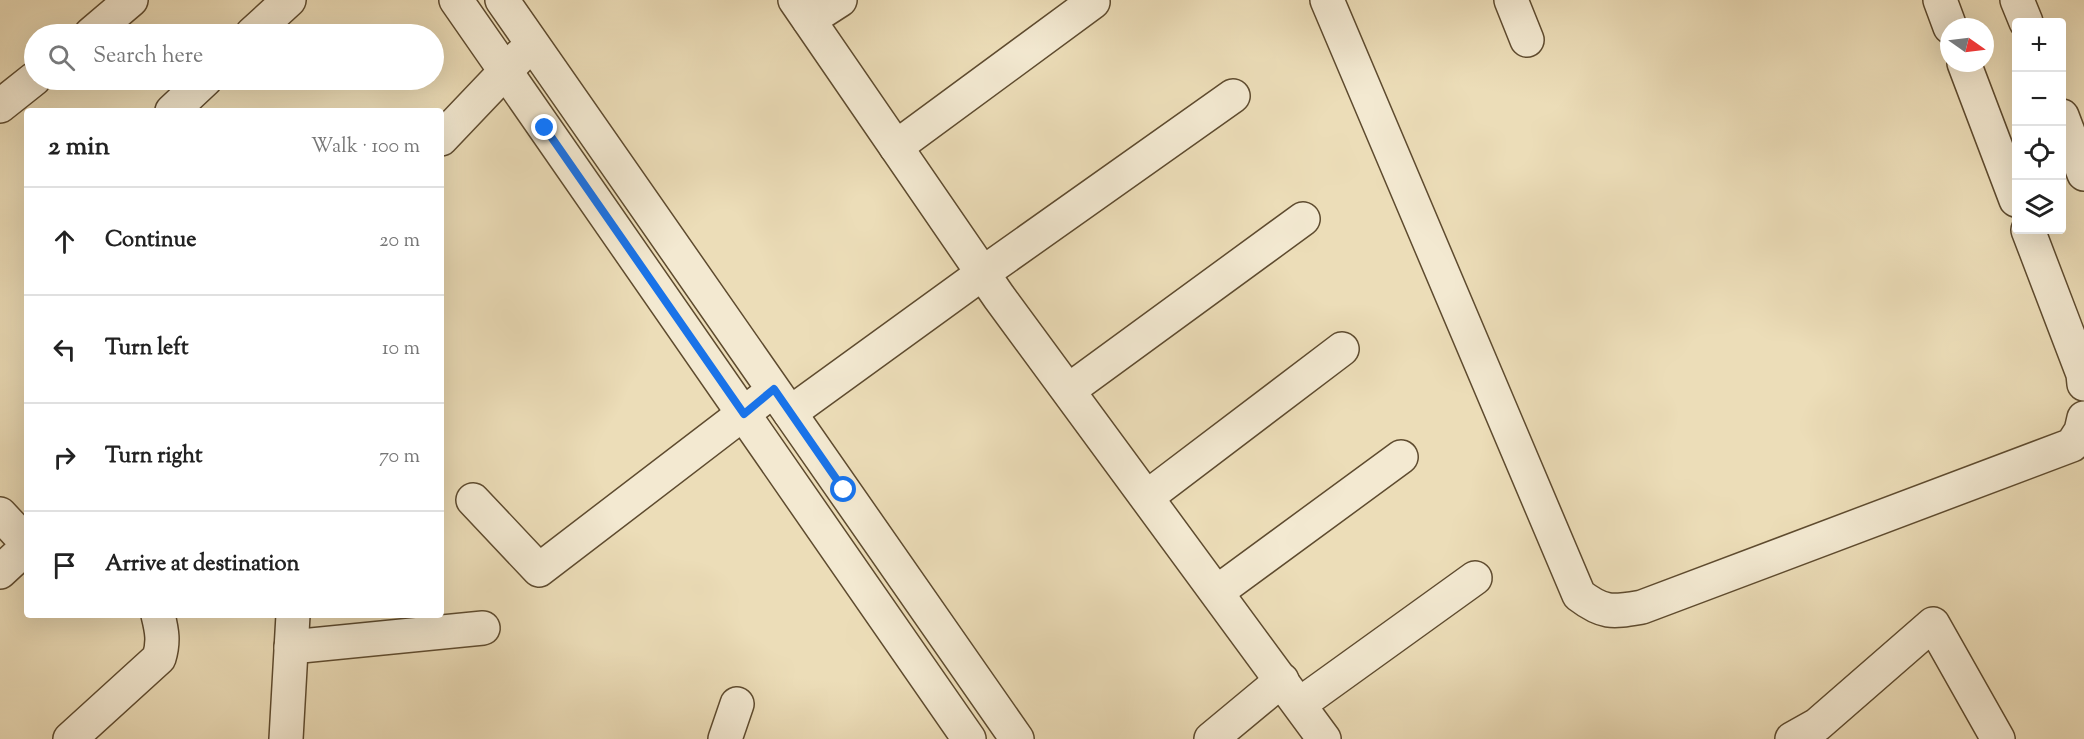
<!DOCTYPE html>
<html lang="en">
<head>
<meta charset="utf-8">
<style>
	:root { --surface:#fff; --page:#f2f2f2; --text:#222; --muted:#767676; --line:#e0e0e0 }
	body { margin:0; font-family:"Sorts Mill Goudy",serif; background:var(--page); color:var(--text) }
	.controls { position:absolute; right:18px; top:18px; display:grid; overflow:hidden; border-radius:6px; box-shadow:0 6px 24px #0002 }
	.controls button { width:54px; height:54px; display:grid; place-items:center; padding:0; border:0; border-bottom:2px solid var(--line); background:var(--surface); color:var(--text); font:30px sans-serif }
	.compass { position:absolute; left:1940px; top:18px; width:54px; height:54px; border-radius:50%; background:var(--surface); box-shadow:0 6px 24px #0002; rotate:104deg }
	.stop { position:absolute; width:18px; height:18px; margin:-14px; border:4px solid #1a73e8; border-radius:50%; background:#fff }
	.stop.end { background:#1a73e8; border-color:#fff; box-shadow:0 2px 6px #0008 }
	.list { margin:0; padding:0; list-style:none }
	h2 { display:flex; justify-content:space-between; align-items:center; height:78px; margin:0; padding:0 24px; font-size:26px }
	h2 small { font-size:20px; font-weight:400; color:var(--muted) }
	.list li { display:grid; grid-template-columns:39px 1fr auto; gap:18px; align-items:center; box-sizing:border-box; height:108px; padding:0 24px; border-top:2px solid var(--line) }
	.list b { display:block; font-size:22px; white-space:nowrap }
	.list em { font-size:20px; font-style:normal; color:var(--muted) }
	.icon { flex:none; width:33px; height:33px; fill:none; stroke:currentColor; stroke-width:2; stroke-linecap:round; stroke-linejoin:round }
	.map { position:relative; flex:none; width:2084px; height:739px; overflow:hidden }
	.search { position:absolute; background:var(--surface); box-shadow:0 6px 24px #0002; left:24px; top:24px; width:420px; height:66px; display:flex; align-items:center; gap:15px; box-sizing:border-box; padding:0 21px; border-radius:33px; color:var(--muted); font-size:22px }
	.panel { position:absolute; background:var(--surface); box-shadow:0 6px 24px #0002; left:24px; top:108px; width:420px; height:510px; border-radius:6px }
	.map>svg:first-child { display:block }
</style>
</head>
<body>
<div class="map">
<svg width="2084" height="739" viewBox="0 0 2084 739">
	<rect width="100%" height="100%" fill="#ecddb8"/>
	<filter id="stains"><feTurbulence type="fractalNoise" baseFrequency=".00333" numOctaves="4"/><feColorMatrix values="0 0 0 0 .2 0 0 0 0 .09 0 0 0 0 .02 0 0 0 .5 -.17"/></filter>
	<radialGradient id="worn" r=".72"><stop offset=".6" stop-color="#630" stop-opacity="0"/><stop offset="1" stop-color="#630" stop-opacity=".3"/></radialGradient>
	<g fill="none" stroke-linecap="round" stroke-linejoin="round">
		<!-- minor casing -->
		<g stroke="#5e4b2f" stroke-width="36">
			<g id="minor">
				<path d="M456 0 969 739"/>
				<path d="M502 0 1017 739"/>
				<path d="M795 0 999 297 1324 739"/>
				<path d="M1327 0 1579 595C1604 614 1612 612 1642 607L2072 445 2081 431 2084 418"/>
				<path d="M1511 0 1527 40"/>
				<path d="M1940 0 1950 27"/>
				<path d="M2017 0 2026 22"/>
				<path d="M809 20 840 0"/>
				<path d="M91 34 131 0"/>
				<path d="M252 34 289 0"/>
				<path d="M1964 63 2016 200"/>
				<path d="M0 106 34 79"/>
				<path d="M172 111 205 80"/>
				<path d="M2062 116 2084 174"/>
				<path d="M441 139 521 55"/>
				<path d="M896 147 1093 2"/>
				<path d="M2028 230 2083 374 2084 384"/>
				<path d="M1069 390 1303 219"/>
				<path d="M790 413 983 273 1233 96"/>
				<path d="M1147 497 1342 349"/>
				<path d="M473 500 539 570 761 400"/>
				<path d="M0 514 27 543"/>
				<path d="M0 572 27 547"/>
				<path d="M1217 592 1401 457"/>
				<path d="M291 647 483 628"/>
				<path d="M1300 704 1475 578"/>
				<path d="M70 739 159 658C164 642 162 631 158 615"/>
				<path d="M286 739 293 615"/>
				<path d="M725 739 737 704"/>
				<path d="M1211 739 1282 680"/>
				<path d="M1792 739 1817 725 1933 624 1998 739"/>
			</g>
		</g>
		<!-- minor -->
		<use href="#minor" stroke="#f3e9d1" stroke-width="33"/>
	</g>
	<g fill="none" stroke-linecap="round" stroke-linejoin="round">
		<!-- route -->
		<path stroke="#1a73e8" stroke-width="8" d="M545 128 744 414 774 389 844 490"/>
	</g>
	<rect width="100%" height="100%" filter="url(#stains)"/>
	<rect width="100%" height="100%" fill="url(#worn)"/>
</svg>
<div class="controls">
<button>+</button>
<button>−</button>
<button><svg class="icon" aria-label="locate" viewBox="0 0 24 24"><circle cx="12" cy="12" r="6"/><path d="M12 2v4M12 18v4M2 12h4M18 12h4"/></svg></button>
<button><svg class="icon" aria-label="layers" viewBox="0 0 24 24"><path d="M12 4l9 5-9 5-9-5zM3 14l9 5 9-5"/></svg></button>
</div>
<svg class="compass" viewBox="-18 -18 36 36"><path d="M0-13l5 13h-10z" fill="#e53935"/><path d="M0 13l5-13h-10z" fill="#767676"/></svg>
<div class="stop" style="left:844px;top:490px"></div>
<div class="stop end" style="left:545px;top:128px"></div>
<div class="search"><svg class="icon" aria-label="search" viewBox="0 0 24 24"><circle cx="10" cy="10" r="6"/><path d="M15 15l6 6"/></svg>Search here</div>
<section class="panel">
<h2>2 min<small>Walk · 100 m</small></h2>
<ul class="list">
<li><svg class="icon" aria-label="ahead" viewBox="0 0 24 24"><path d="M12 20V5M6 11l6-6 6 6"/></svg><div><b>Continue</b></div><em>20 m</em></li>
<li><svg class="icon" aria-label="left" viewBox="0 0 24 24"><path d="M17 20v-9H6M10 6l-5 5 5 5"/></svg><div><b>Turn left</b></div><em>10 m</em></li>
<li><svg class="icon" aria-label="right" viewBox="0 0 24 24"><path d="M7 20v-9h11M14 6l5 5-5 5"/></svg><div><b>Turn right</b></div><em>70 m</em></li>
<li><svg class="icon" aria-label="arrive" viewBox="0 0 24 24"><path d="M6 21V4h12l-3 4 3 4H6"/></svg><div><b>Arrive at destination</b></div></li>
</ul>
</section>
</div>
</body>
</html>
